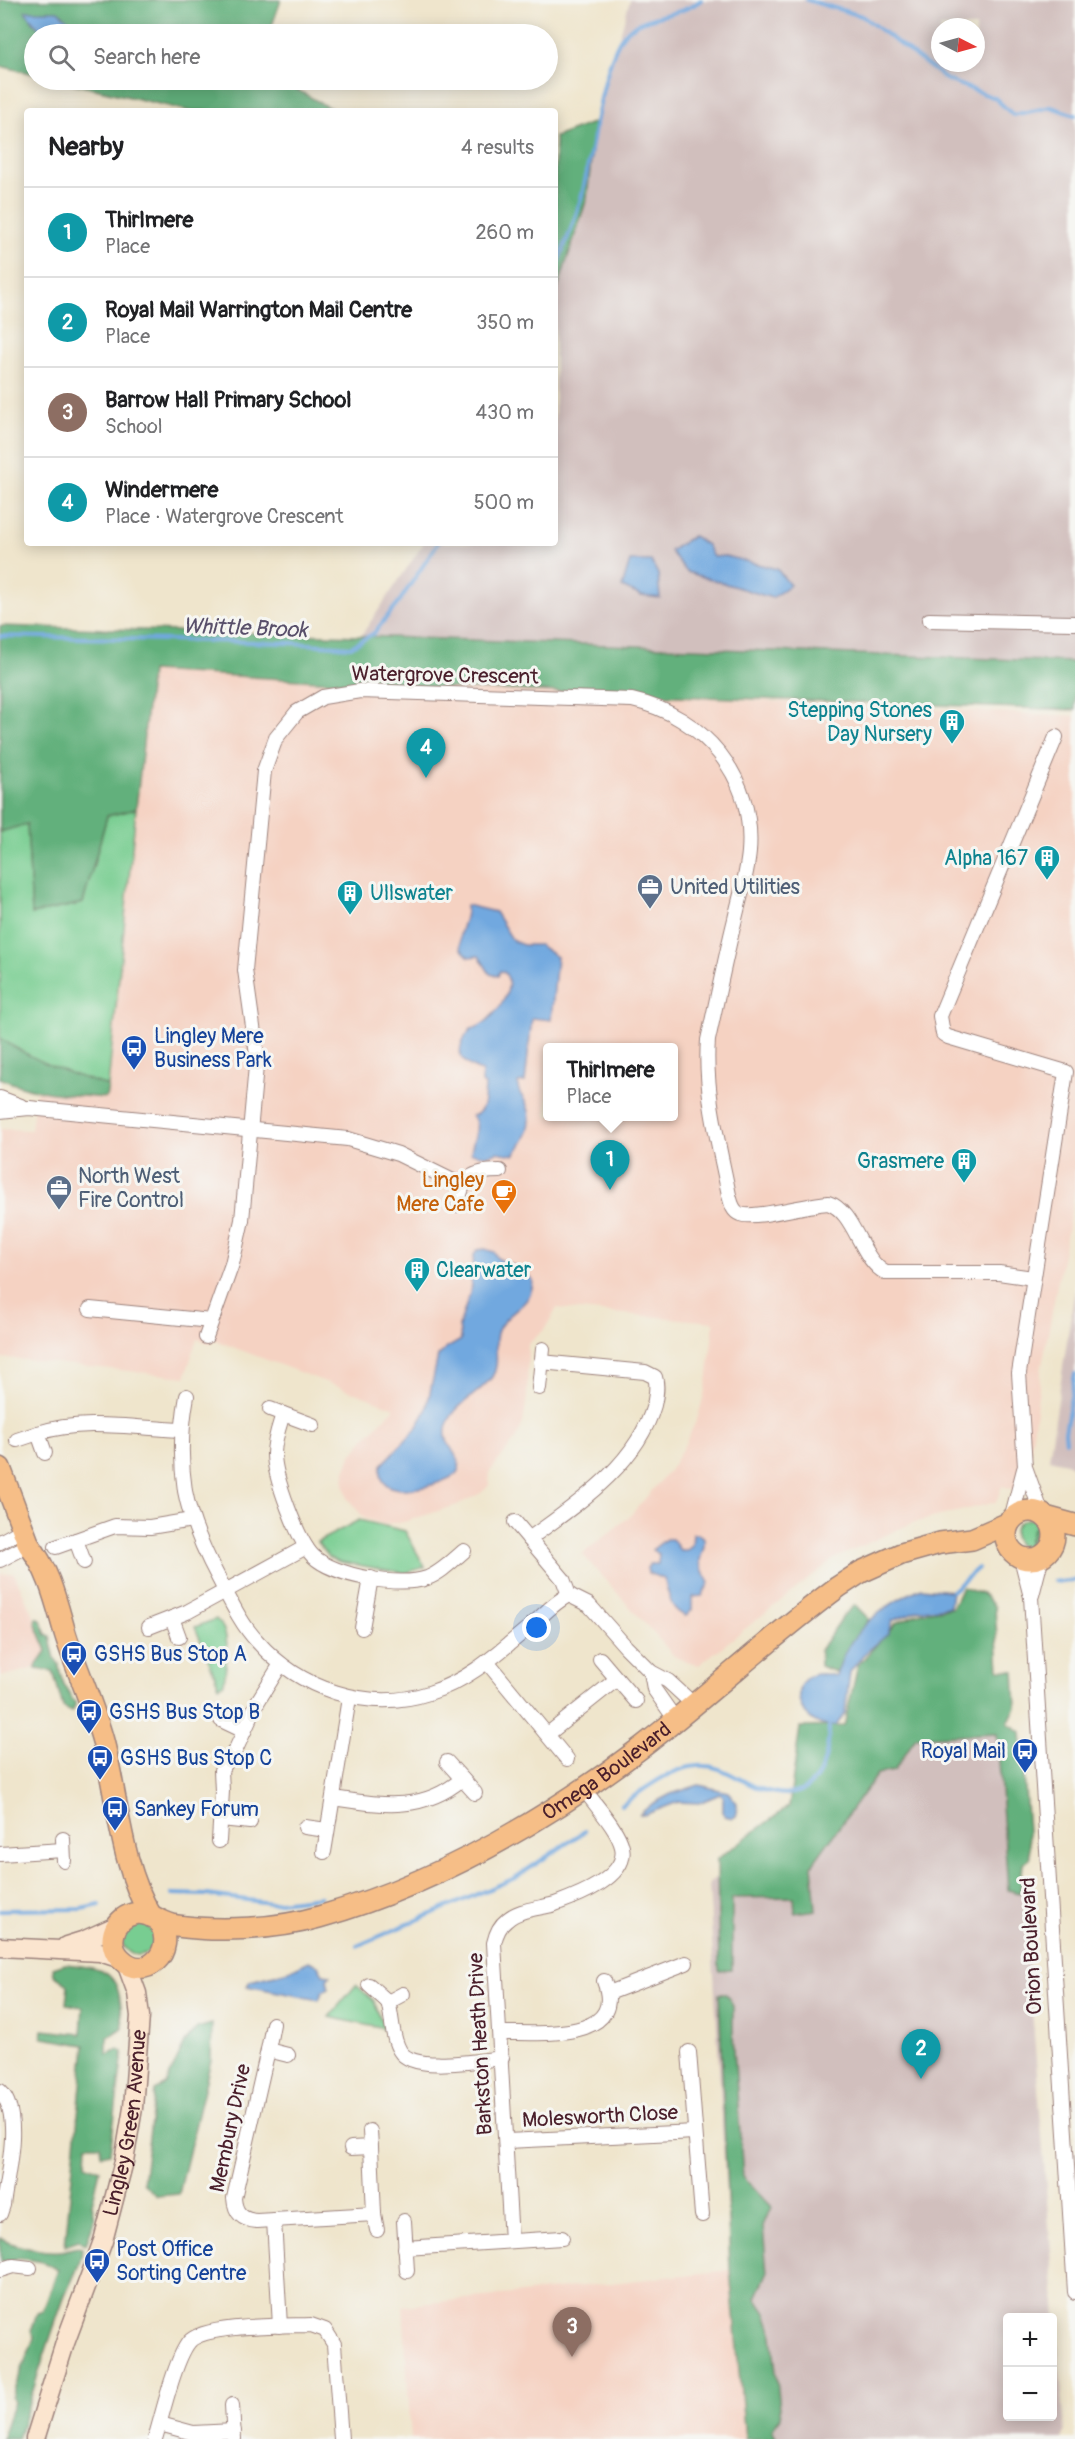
<!DOCTYPE html>
<html lang="en">
<head>
<meta charset="utf-8">
<style>
	:root { --surface:#fff; --page:#f2f2f2; --text:#202124; --muted:#757577; --line:#e0e0e0; --accent:#b45309 }
	body { margin:0; font-family:Pangolin,sans-serif; background:var(--page); color:var(--text) }
	.controls { position:absolute; right:18px; bottom:18px; display:grid; overflow:hidden; border-radius:6px; box-shadow:0 3px 15px #0003 }
	.controls button { width:54px; height:54px; display:grid; place-items:center; padding:0; border:0; border-bottom:2px solid var(--line); background:var(--surface); color:var(--text); font:30px sans-serif }
	.compass { position:absolute; left:931px; top:18px; width:54px; height:54px; border-radius:50%; background:var(--surface); box-shadow:0 3px 15px #0003; rotate:96deg }
	.you { position:absolute; left:537px; top:1628px; width:21px; height:21px; margin:-15px; border:4px solid #fff; border-radius:50%; background:#1a73e8; box-shadow:0 0 0 9px #1a73e833 }
	.badge { display:grid; place-items:center; width:39px; height:39px; border-radius:50%; background:var(--accent); color:#fff; font-size:20px; font-weight:700 }
	.pin { position:absolute; translate:-50% -50px; filter:drop-shadow(0 2px 3px #0008) }
	.pin::after { content:''; position:absolute; top:32px; width:21px; height:18px; background:inherit; clip-path:polygon(0 0,100% 0,50% 100%) }
	.popup { position:absolute; left:543px; top:1043px; width:135px; height:78px; box-sizing:border-box; display:grid; place-content:center; border-radius:6px; background:var(--surface); filter:drop-shadow(0 2px 4px #0005); font-size:20px; white-space:nowrap; color:var(--muted) }
	.popup b { font-size:22px; color:var(--text) }
	.popup::after { content:''; position:absolute; left:50%; top:100%; margin-left:-12px; border:12px solid transparent; border-top-color:var(--surface) }
	.list { margin:0; padding:0; list-style:none }
	h2 { display:flex; justify-content:space-between; align-items:center; height:78px; margin:0; padding:0 24px; font-size:26px }
	h2 small { font-size:20px; font-weight:400; color:var(--muted) }
	.list li { display:grid; grid-template-columns:39px 1fr auto; gap:18px; align-items:center; box-sizing:border-box; height:90px; padding:0 24px; border-top:2px solid var(--line) }
	.list b { display:block; font-size:22px; white-space:nowrap }
	.list p { margin:0; font-size:20px; white-space:nowrap; color:var(--muted) }
	.list em { font-size:20px; font-style:normal; color:var(--muted) }
	.icon { flex:none; width:33px; height:33px; fill:none; stroke:currentColor; stroke-width:2; stroke-linecap:round; stroke-linejoin:round }
	.map { position:relative; flex:none; width:1075px; height:2439px; overflow:hidden }
	.search { position:absolute; background:var(--surface); box-shadow:0 3px 15px #0003; left:24px; top:24px; width:534px; height:66px; display:flex; align-items:center; gap:15px; box-sizing:border-box; padding:0 21px; border-radius:33px; color:var(--muted); font-size:22px }
	.panel { position:absolute; background:var(--surface); box-shadow:0 3px 15px #0003; left:24px; top:108px; width:534px; height:438px; border-radius:6px }
	.map>svg:first-child { display:block }
</style>
</head>
<body>
<div class="map">
<svg width="1075" height="2439" viewBox="0 0 1075 2439">
	<rect width="100%" height="100%" fill="#f6f6f2"/>
	<filter id="ink" filterUnits="userSpaceOnUse"><feTurbulence type="fractalNoise" baseFrequency=".0167" numOctaves="2"/><feDisplacementMap in="SourceGraphic" scale="12" xChannelSelector="R" yChannelSelector="G"/><feConvolveMatrix kernelMatrix="1 2 1 2 8 2 1 2 1" color-interpolation-filters="sRGB"/></filter>
	<filter id="wash" filterUnits="userSpaceOnUse"><feTurbulence type="fractalNoise" baseFrequency=".008" numOctaves="4" result="noise"/><feDisplacementMap in="SourceGraphic" scale="24" xChannelSelector="R" yChannelSelector="G"/><feGaussianBlur stdDeviation="1.35" result="paint"/><feColorMatrix in="noise" values="0 0 0 0 0 0 0 0 0 0 0 0 0 0 0 0 0 1.4 0 .05"/><feComposite in="paint" operator="in"/></filter>
	<g filter="url(#wash)">
		<rect width="100%" height="100%" fill="#efe5cc"/>
		<!-- built -->
		<g fill="#f5d2c2" fill-rule="evenodd">
			<path d="M150 671 1075 716V1190L1042 1365 1031 1448 1030 1459 1038 1490 1020 1491 1002 1486 996 1502 912 1523 834 1559 699 1665 675 1657 582 1554 629 1517 669 1471 683 1448 698 1417 707 1383 714 1322 557 1308 544 1330 528 1344 527 1397 523 1423 516 1439 490 1471 489 1485 481 1493 457 1505 404 1522 384 1524 364 1518 348 1499 344 1484 345 1471 351 1456 365 1438 395 1408 214 1340 212 1344 197 1339 185 1377 8 1358 0 1359V1129L31 1130 36 1091 106 1098ZM547 1048H673V1116H547Z"/>
			<path d="M14 1573 49 1651 39 1667 0 1677V1574Z"/>
			<path d="M730 2270 745 2439H411L403 2306Z"/>
		</g>
		<!-- industrial -->
		<g fill="#d1bfbd" fill-rule="evenodd">
			<path d="M630 0H1075V662L361 636 424 543H555V297L587 198 595 122ZM940 27H976V63H940Z"/>
			<path d="M1075 1288V1468L1066 1463 1049 1459Z"/>
			<path d="M1005 1716 1011 1740 1065 2432 1062 2439H745L730 2270 709 1883 896 1725ZM1008 2318H1052V2416H1008Z"/>
		</g>
		<!-- green -->
		<g fill="#78cd91" stroke="#61765e" stroke-width="1.5">
			<path d="M136 809 108 1086C69 1074 34 1061 0 1038V832L27 823 32 914 83 903 107 816Z"/>
			<circle cx="1029" cy="1534" r="15"/>
			<path d="M359 1520 405 1531 425 1567 405 1573 340 1562 329 1557 317 1542Z"/>
			<path d="M216 1619C233 1632 226 1664 224 1683L219 1686 195 1627Z"/>
			<circle cx="138" cy="1939" r="16"/>
			<path d="M356 1985 374 2001 384 2029 329 2017Z"/>
		</g>
		<!-- forest -->
		<g fill="#62b07b" stroke="#566853" stroke-width="1.5">
			<path d="M0 0H281L269 34H34V74L0 66Z"/>
			<path d="M57 80H284L287 84 335 111H189Z"/>
			<path d="M595 122 587 198 555 297V137Z"/>
			<path d="M0 626 361 636 1075 662V710L418 687 151 671 136 809 107 816 83 903 32 914 27 824 0 832Z"/>
			<path d="M0 1038C34 1061 69 1074 108 1086L106 1098C70 1095 33 1094 0 1078Z"/>
			<path d="M1035 1527 1043 1532 1042 1538 1036 1547 1030 1548 1027 1546 1032 1530Z"/>
			<path d="M962 1587 984 1595 995 1607 999 1670 1014 1671 1016 1707 1008 1723 1021 1732 1030 1859 1023 1864 1020 1893 1008 1890 997 1733 916 1737 894 1771 877 1774 812 1865 816 1910 795 1913 794 1897 732 1898V1970L719 1971 717 1859 789 1806 800 1727 844 1726 858 1665 896 1623 922 1612 952 1608Z"/>
			<path d="M855 1605 869 1619 836 1672 820 1666V1650L844 1615Z"/>
			<path d="M36 1618 41 1620 46 1635 50 1637 55 1659 59 1664C59 1674 67 1695 75 1702V1707L71 1712 63 1707 53 1671 36 1669V1666L47 1651 35 1622Z"/>
			<path d="M65 1964C118 1969 119 1978 123 2028L107 2037V2055L118 2049 123 2052 110 2153 101 2155 100 2145H87L86 2164 100 2170 92 2204 95 2218 86 2244 79 2241 65 2246 85 2045 42 2038 43 2030 81 2034 83 2007 66 2004 68 1985 54 1975 53 1968Z"/>
			<path d="M719 1994H726L733 2005V2035L743 2177 771 2207 763 2226 767 2273 756 2298 766 2313 771 2327 781 2417 772 2429 777 2439H745L730 2270Z"/>
			<path d="M212 2024 211 2060 179 2194 157 2196 143 2183 155 2090 166 2084 185 2042 197 2028Z"/>
			<path d="M0 2238C16 2247 41 2252 60 2251 68 2251 74 2245 82 2248 82 2265 69 2284 63 2301 47 2346 32 2393 18 2439H1L14 2402 11 2398 34 2338 31 2331 37 2313 43 2311 58 2270 43 2262 19 2258 10 2262 0 2261Z"/>
		</g>
		<!-- water -->
		<g fill="#71a8df" stroke="#5e6485" stroke-width="1.5">
			<path d="M25 11H58L81 31 75 34H43Z"/>
			<path d="M693 536 707 545 713 557 725 556 777 569 790 585 772 598 687 572 670 551Z"/>
			<path d="M630 561H651L658 574 660 598 641 596 622 587Z"/>
			<path d="M466 905 495 912 513 941 523 945H539L557 957 551 1020 532 1018 525 1082 518 1083V1087C519 1094 524 1098 527 1105 535 1123 526 1140 514 1155L497 1152 487 1156 471 1153C472 1140 482 1126 472 1116 486 1112 484 1098 485 1085L482 1083V1071C457 1063 454 1049 471 1029 489 1026 520 989 504 972L500 971 498 976 490 974 479 956 469 957 461 949C456 929 468 923 466 905Z"/>
			<path d="M485 1249 494 1252 497 1258C513 1266 520 1266 533 1280 532 1308 510 1308 499 1328 491 1344 502 1362 492 1377 479 1395 450 1406 446 1429 443 1446 462 1455 459 1471 450 1484 371 1507 382 1465L415 1430 426 1411 438 1356 447 1348 461 1340 459 1326 470 1293 474 1255 477 1250Z"/>
			<path d="M693 1534H698L704 1538C706 1551 699 1555 700 1563 702 1570 706 1577 709 1583L702 1596 692 1597V1610L686 1616C668 1609 670 1595 664 1579L648 1573 647 1568 650 1564H658L659 1554 652 1550 666 1539H672L680 1550H687L692 1546Z"/>
			<path d="M921 1588 952 1591 950 1607 919 1610 892 1621 888 1634 863 1655 850 1672 845 1713 836 1726C792 1730 781 1661 836 1676 839 1667 842 1658 846 1650 863 1620 891 1602 921 1588Z"/>
			<path d="M699 1785 728 1792 737 1803 736 1816 733 1818 725 1816 723 1812V1797L720 1794 699 1803 678 1802 644 1815 640 1814 652 1804 671 1794Z"/>
			<path d="M309 1961 318 1965 323 1974 330 1975 327 1980 329 1989 322 1992 319 2000 247 1986 250 1981 287 1972Z"/>
		</g>
		<g fill="none" stroke-linecap="round" stroke-linejoin="round">
			<!-- stream -->
			<g stroke="#71a8df" stroke-width="4">
				<path d="M807 0 862 16 947 80 995 98 1013 115 1051 107 1075 115"/>
				<path d="M555 271C563 249 573 226 580 202 591 167 602 52 627 31 650 12 679 18 701 0"/>
				<path d="M0 636 291 643 351 647 374 633 399 602 438 543"/>
				<path d="M1066 1441 1065 1432 1075 1374"/>
				<path d="M1054 1581 1062 1582 1075 1580"/>
				<path d="M952 1591 978 1568"/>
				<path d="M621 1805C644 1790 669 1768 698 1766 723 1764 738 1781 761 1789 813 1807 828 1770 829 1727"/>
				<path d="M172 1894 207 1895 271 1903 320 1897"/>
				<path d="M0 1910 81 1909 100 1905"/>
				<path d="M357 1946 515 1878 585 1831"/>
			</g>
		</g>
	</g>
	<g filter="url(#ink)">
		<g fill="none" stroke-linecap="round" stroke-linejoin="round">
			<!-- street casing -->
			<g stroke="#9c827c" stroke-width="16">
				<g id="street">
					<path d="M929 620 1075 623"/>
					<path d="M0 1098 21 1106"/>
					<path d="M0 1111 29 1108 348 1139 398 1154 461 1185"/>
					<path d="M458 1205C461 1177 473 1171 500 1171"/>
					<path d="M90 1309 211 1321"/>
					<path d="M206 1337 232 1264 242 1220 257 1055 245 970 264 771 276 738 297 712 323 697 360 691 632 700C704 716 755 777 749 852 747 875 740 897 735 919 725 959 717 1000 708 1040 704 1092 719 1144 729 1195 731 1202 732 1211 740 1214 754 1220 809 1204 828 1203 855 1211 860 1260 886 1273H999L1033 1278"/>
					<path d="M539 1388 543 1349"/>
					<path d="M187 1396C181 1428 180 1459 185 1491 191 1522 204 1551 219 1579 230 1600 241 1624 257 1641 299 1689 368 1713 429 1693 471 1680 501 1650 534 1623 545 1613 556 1601 569 1595L589 1605 626 1647 651 1672 668 1681 693 1704"/>
					<path d="M270 1409 313 1425"/>
					<path d="M283 1414C279 1427 274 1440 274 1454 274 1476 298 1541 313 1556 333 1576 401 1588 427 1578 441 1573 453 1560 464 1551"/>
					<path d="M38 1433C83 1418 135 1428 182 1430"/>
					<path d="M17 1440 38 1433 45 1453"/>
					<path d="M1042 1514 1025 1467 1019 1373 1066 1072 948 1037 943 1034 940 1016 1056 737"/>
					<path d="M1011 1519 1024 1469"/>
					<path d="M515 1522 563 1579 569 1595"/>
					<path d="M529 1539C577 1504 637 1465 654 1405 656 1396 658 1386 655 1377L645 1372 541 1362"/>
					<path d="M76 1540 84 1562"/>
					<path d="M0 1542 22 1530"/>
					<path d="M56 1547 115 1526 150 1527 192 1520"/>
					<path d="M1021 1558 1031 1597 1075 2292"/>
					<path d="M0 1560 29 1545"/>
					<path d="M1032 1595 1042 1556"/>
					<path d="M149 1627 172 1618"/>
					<path d="M362 1628 371 1578"/>
					<path d="M179 1637 172 1618 187 1612 306 1547"/>
					<path d="M600 1659 617 1679"/>
					<path d="M487 1662 567 1759"/>
					<path d="M651 1672 654 1689 675 1719"/>
					<path d="M221 1720 244 1731"/>
					<path d="M548 1734 617 1679 636 1701"/>
					<path d="M447 1762 475 1793"/>
					<path d="M333 1798C381 1805 422 1813 462 1779"/>
					<path d="M221 1819 250 1822"/>
					<path d="M305 1827 327 1830"/>
					<path d="M63 1839 64 1861"/>
					<path d="M219 1841 222 1791 221 1770 236 1749 258 1701 281 1664"/>
					<path d="M324 1852 349 1698"/>
					<path d="M0 1854 63 1850"/>
					<path d="M369 1985 388 2002 403 1994"/>
					<path d="M609 1993 686 1963"/>
					<path d="M388 2002C393 2018 391 2037 400 2051 413 2073 480 2060 502 2058"/>
					<path d="M273 2024 268 2050 288 2055"/>
					<path d="M501 2033C536 2032 628 2043 604 1981"/>
					<path d="M268 2050 234 2198C235 2213 242 2220 257 2221L374 2214"/>
					<path d="M689 2052 702 2215"/>
					<path d="M0 2091C23 2114 7 2174 3 2205L0 2214"/>
					<path d="M507 2141 695 2132"/>
					<path d="M371 2147 374 2214 377 2230"/>
					<path d="M351 2148 371 2147 370 2131"/>
					<path d="M274 2220 280 2326"/>
					<path d="M404 2221 407 2271"/>
					<path d="M511 2241 494 1943C496 1934 499 1926 507 1920 519 1909 539 1909 555 1904 577 1896 629 1877 622 1847 618 1829 595 1805 584 1789"/>
					<path d="M405 2248 562 2238"/>
					<path d="M0 2270 13 2266 30 2268"/>
					<path d="M232 2405 234 2439"/>
					<path d="M160 2424 193 2433 234 2431"/>
					<path d="M155 2439C162 2416 175 2359 189 2342 203 2324 286 2326 311 2325L325 2330 334 2344 341 2439"/>
				</g>
			</g>
			<!-- secondary casing -->
			<g stroke="#9c827c" stroke-width="21">
				<g id="secondary">
					<path d="M66 1946 85 1940 116 1926"/>
					<path d="M0 1947 100 1952 121 1959"/>
					<path id="s1" d="M35 2439 65 2343 103 2241 124 2161 133 2108 140 2016 137 1993 126 1963"/>
				</g>
			</g>
			<!-- primary casing -->
			<g stroke="#9c827c" stroke-width="24">
				<g id="primary">
					<path d="M0 1468 29 1545C49 1570 56 1602 65 1633 76 1669 93 1704 103 1741 118 1798 120 1864 151 1916"/>
					<circle cx="1030" cy="1535" r="24"/>
					<path d="M1046 1517 1075 1525"/>
					<path id="s2" d="M160 1923C177 1952 145 1983 121 1959 106 1945 113 1919 133 1914 149 1910 161 1924 177 1926 220 1932 278 1929 319 1917 438 1883 545 1821 642 1747 709 1695 770 1637 838 1587L861 1572 901 1554 940 1543 972 1539 1009 1523"/>
				</g>
			</g>
			<!-- street -->
			<use href="#street" stroke="#fff" stroke-width="14"/>
			<!-- secondary -->
			<use href="#secondary" stroke="#fbe5cf" stroke-width="18"/>
			<!-- primary -->
			<use href="#primary" stroke="#f6be87" stroke-width="21"/>
		</g>
	</g>
	<!-- icons -->
	<defs>
		<g id="building-pin" transform="scale(1.35)"><path d="M0 17L-7.5 6A9.5 9.5 0 1 1 7.5 6Z" fill="#0f9aa8" stroke="#f6f6f2"/><path d="M-4-6H4V6H1V3H-1V6H-4ZM-2.5-4.3h1.7v1.8h-1.7ZM.8-4.3h1.7v1.8H.8ZM-2.5-1h1.7V.8h-1.7ZM.8-1h1.7V.8H.8Z" fill="#fff"/></g>
		<g id="office-pin" transform="scale(1.35)"><path d="M0 17L-7.5 6A9.5 9.5 0 1 1 7.5 6Z" fill="#5c6f8a" stroke="#f6f6f2"/><path d="M-6-3h4V-5.5h4V-3h4V5H-6ZM-1-4.5V-3h2v-1.5ZM-6 0V1H6V0Z" fill="#fff"/></g>
		<g id="bus-pin" transform="scale(1.35)"><path d="M0 17L-7.5 6A9.5 9.5 0 1 1 7.5 6Z" fill="#1a4fb4" stroke="#f6f6f2"/><path d="M-5-6H5V4H4V6H2V4H-2V6H-4V4H-5ZM-3.5-4V0h7V-4ZM-3.5 1.2v1.5H-2V1.2ZM2 1.2v1.5H3.5V1.2Z" fill="#fff"/></g>
		<g id="cafe-pin" transform="scale(1.35)"><path d="M0 17L-7.5 6A9.5 9.5 0 1 1 7.5 6Z" fill="#e8710a" stroke="#f6f6f2"/><path d="M-5.5-4.5H6V0H3Q3 3.5 0 3.5H-2.5Q-5.5 3.5-5.5 0ZM3-3.2v2h1.7v-2ZM-6 4.5H4V6H-6Z" fill="#fff"/></g>
	</defs>
	<g fill-rule="evenodd">
		<use href="#building-pin" x="952" y="722"/>
		<use href="#building-pin" x="1047" y="858"/>
		<use href="#office-pin" x="650" y="887"/>
		<use href="#building-pin" x="350" y="893"/>
		<use href="#bus-pin" x="134" y="1048"/>
		<use href="#building-pin" x="964" y="1161"/>
		<use href="#office-pin" x="59" y="1188"/>
		<use href="#cafe-pin" x="504" y="1192"/>
		<use href="#building-pin" x="417" y="1270"/>
		<use href="#bus-pin" x="74" y="1654"/>
		<use href="#bus-pin" x="89" y="1712"/>
		<use href="#bus-pin" x="1025" y="1751"/>
		<use href="#bus-pin" x="100" y="1758"/>
		<use href="#bus-pin" x="115" y="1809"/>
		<use href="#bus-pin" x="97" y="2261"/>
	</g>
	<g text-anchor="middle" stroke-width="6" stroke-linejoin="round" paint-order="stroke">
		<!-- street labels -->
		<g font-size="21" fill="#4a1f2b" stroke="#f6f6f2">
			<text transform="translate(445 675) rotate(1)" y="7">Watergrove Crescent</text>
			<text dy="7" stroke="none"><textPath href="#s2" startOffset="650">Omega Boulevard</textPath></text>
			<text transform="translate(1031 1946) rotate(-93)" y="7">Orion Boulevard</text>
			<text transform="translate(480 2044) rotate(-93)" y="7">Barkston Heath Drive</text>
			<text transform="translate(600 2116) rotate(-3)" y="7">Molesworth Close</text>
			<text dy="7" stroke="none"><textPath href="#s1" startOffset="330">Lingley Green Avenue</textPath></text>
			<text transform="translate(230 2128) rotate(-78)" y="7">Membury Drive</text>
		</g>
		<!-- culture labels -->
		<g font-size="21" fill="#0d838f" stroke="#f6f6f2" text-anchor="end">
			<text x="932" y="717">Stepping Stones<tspan x="932" dy="24">Day Nursery</tspan></text>
			<text x="1028" y="865">Alpha 167</text>
			<text x="370" y="900" text-anchor="start">Ullswater</text>
			<text x="944" y="1168">Grasmere</text>
			<text x="436" y="1277" text-anchor="start">Clearwater</text>
		</g>
		<!-- service labels -->
		<g font-size="21" fill="#4e5e75" stroke="#f6f6f2" text-anchor="start">
			<text x="670" y="894">United Utilities</text>
			<text x="78" y="1183">North West<tspan x="78" dy="24">Fire Control</tspan></text>
		</g>
		<!-- transit labels -->
		<g font-size="21" fill="#164399" stroke="#f6f6f2" text-anchor="start">
			<text x="154" y="1043">Lingley Mere<tspan x="154" dy="24">Business Park</tspan></text>
			<text x="94" y="1661">GSHS Bus Stop A</text>
			<text x="109" y="1719">GSHS Bus Stop B</text>
			<text x="1006" y="1758" text-anchor="end">Royal Mail</text>
			<text x="120" y="1765">GSHS Bus Stop C</text>
			<text x="134" y="1816">Sankey Forum</text>
			<text x="116" y="2256">Post Office<tspan x="116" dy="24">Sorting Centre</tspan></text>
		</g>
		<!-- food labels -->
		<g font-size="21" fill="#c56008" stroke="#f6f6f2" text-anchor="end">
			<text x="484" y="1187">Lingley<tspan x="484" dy="24">Mere Cafe</tspan></text>
		</g>
		<!-- water labels -->
		<g font-size="22" font-style="italic" fill="#584f6a" stroke="#f6f6f2">
			<text transform="translate(245 627) rotate(2)" y="8">Whittle Brook</text>
		</g>
	</g>
</svg>
<div class="controls">
<button>+</button>
<button>−</button>
</div>
<svg class="compass" viewBox="-18 -18 36 36"><path d="M0-13l5 13h-10z" fill="#e53935"/><path d="M0 13l5-13h-10z" fill="#757577"/></svg>
<div class="you"></div>
<div class="pin badge" style="left:610px;top:1190px;background:#0f9aa8">1</div>
<div class="popup"><b>Thirlmere</b>Place</div>
<div class="pin badge" style="left:921px;top:2079px;background:#0f9aa8">2</div>
<div class="pin badge" style="left:572px;top:2357px;background:#8d6e63">3</div>
<div class="pin badge" style="left:426px;top:778px;background:#0f9aa8">4</div>
<div class="search"><svg class="icon" aria-label="search" viewBox="0 0 24 24"><circle cx="10" cy="10" r="6"/><path d="M15 15l6 6"/></svg>Search here</div>
<section class="panel">
<h2>Nearby<small>4 results</small></h2>
<ul class="list">
<li><span class="badge" style="background:#0f9aa8">1</span><div><b>Thirlmere</b><p>Place</p></div><em>260 m</em></li>
<li><span class="badge" style="background:#0f9aa8">2</span><div><b>Royal Mail Warrington Mail Centre</b><p>Place</p></div><em>350 m</em></li>
<li><span class="badge" style="background:#8d6e63">3</span><div><b>Barrow Hall Primary School</b><p>School</p></div><em>430 m</em></li>
<li><span class="badge" style="background:#0f9aa8">4</span><div><b>Windermere</b><p>Place · Watergrove Crescent</p></div><em>500 m</em></li>
</ul>
</section>
</div>
</body>
</html>
